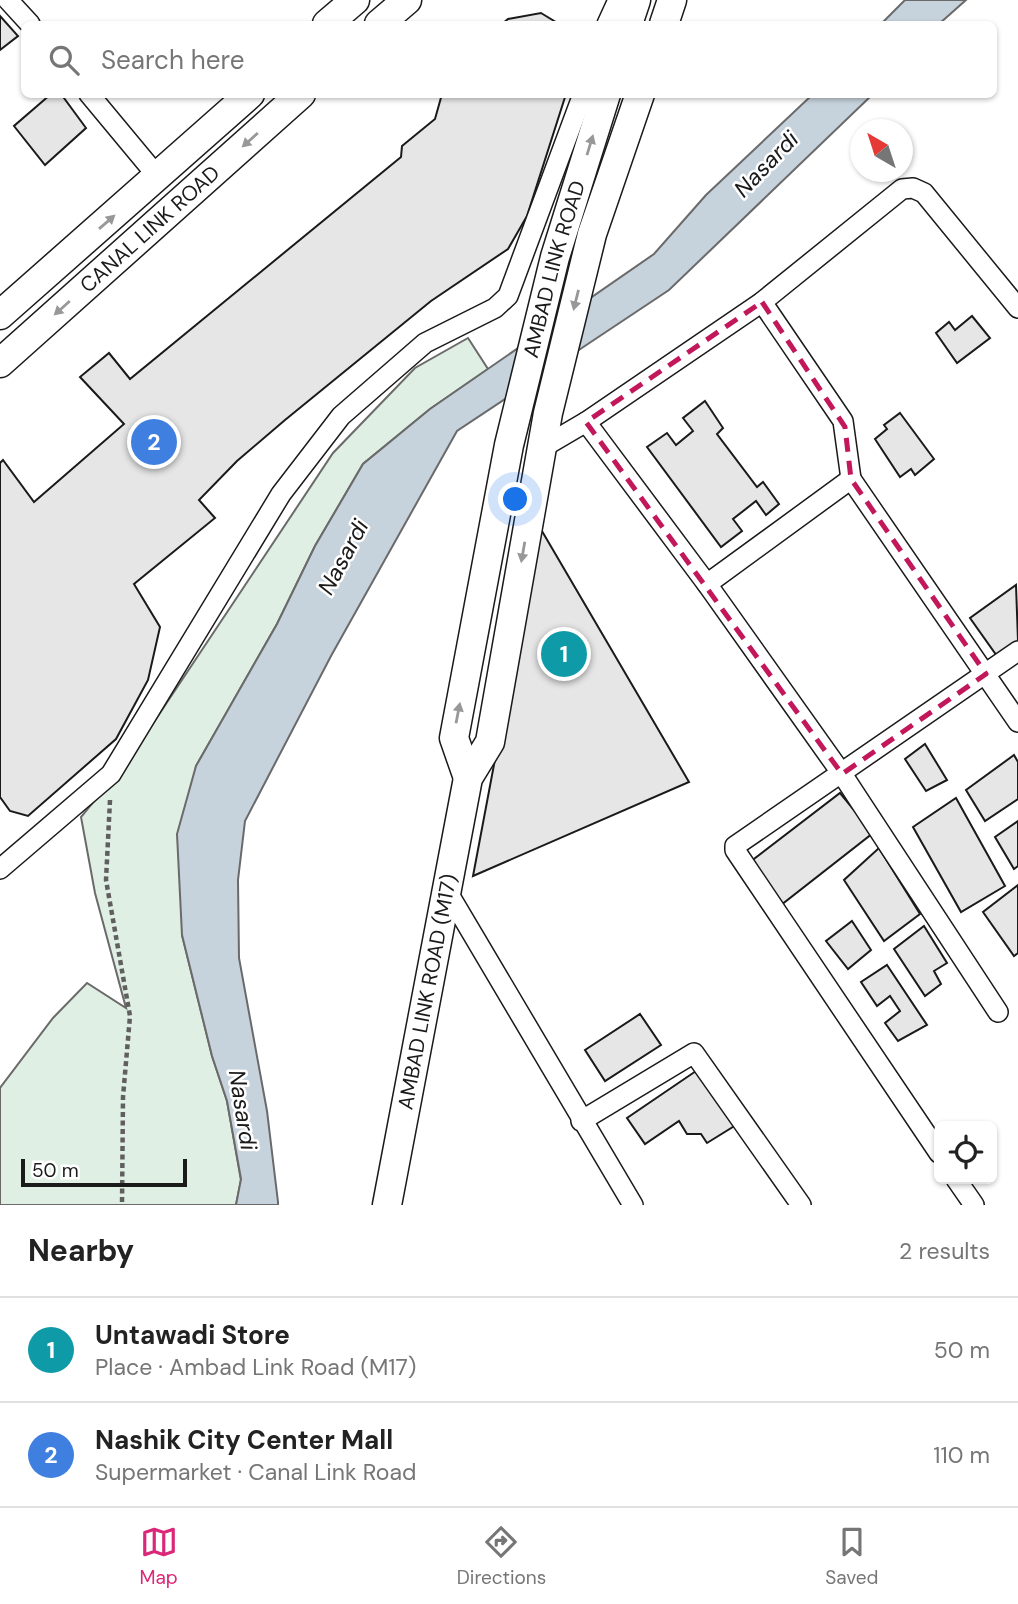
<!DOCTYPE html>
<html lang="en">
<head>
<meta charset="utf-8">
<style>
	:root { --surface:#fff; --page:#f2f2f2; --text:#222; --muted:#767676; --line:#e0e0e0; --accent:#db2777 }
	body { margin:0; font-family:"DM Sans",sans-serif; background:var(--page); color:var(--text) }
	.controls { position:absolute; right:21px; bottom:21px; display:grid; overflow:hidden; border-radius:10px; box-shadow:0 2px 5px #0004 }
	.controls button { width:63px; height:63px; display:grid; place-items:center; padding:0; border:0; border-bottom:2px solid var(--line); background:var(--surface); color:var(--text); font:35px sans-serif }
	.compass { position:absolute; left:850px; top:119px; width:63px; height:63px; border-radius:50%; background:var(--surface); box-shadow:0 2px 5px #0004; rotate:321deg }
	.scale { position:absolute; left:21px; bottom:18px; width:166px; box-sizing:border-box; padding-left:7px; border:4px solid #1a1a1a; border-top:0; font-size:19px; line-height:24px; white-space:nowrap; color:#1a1a1a; -webkit-text-stroke:5px #fff; paint-order:stroke }
	.you { position:absolute; left:516px; top:500px; width:24px; height:24px; margin:-18px; border:5px solid #fff; border-radius:50%; background:#1a73e8; box-shadow:0 0 0 10px #1a73e833 }
	.badge { display:grid; place-items:center; width:46px; height:46px; border-radius:50%; background:var(--accent); color:#fff; font-size:23px; font-weight:700 }
	.pin { position:absolute; translate:-50% -50%; border:4px solid #fff; box-shadow:0 2px 7px #0006 }
	.list { margin:0; padding:0; list-style:none }
	h2 { display:flex; justify-content:space-between; align-items:center; height:91px; margin:0; padding:0 28px; font-size:30px }
	h2 small { font-size:23px; font-weight:400; color:var(--muted) }
	.list li { display:grid; grid-template-columns:46px 1fr auto; gap:21px; align-items:center; box-sizing:border-box; height:105px; padding:0 28px; border-top:2px solid var(--line) }
	.list b { display:block; font-size:26px; white-space:nowrap }
	.list p { margin:0; font-size:23px; white-space:nowrap; color:var(--muted) }
	.list em { font-size:23px; font-style:normal; color:var(--muted) }
	.icon { flex:none; width:38px; height:38px; fill:none; stroke:currentColor; stroke-width:2; stroke-linecap:round; stroke-linejoin:round }
	.map { position:relative; flex:none; width:1018px; height:1205px; overflow:hidden }
	.search { position:absolute; background:var(--surface); box-shadow:0 2px 5px #0004; left:21px; right:21px; top:21px; height:77px; display:flex; align-items:center; gap:18px; box-sizing:border-box; padding:0 24px; border-radius:10px; color:var(--muted); font-size:26px }
	.sheet { height:301px; background:var(--surface) }
	nav { display:flex; justify-content:space-around; align-items:center; box-sizing:border-box; height:98px; border-top:2px solid var(--line); background:var(--surface); font-size:19px; color:var(--muted) }
	nav a { display:grid; justify-items:center; gap:4px }
	nav .on { color:var(--accent) }
	.map>svg:first-child { display:block }
</style>
</head>
<body>
<div class="map">
<svg width="1018" height="1205" viewBox="0 0 1018 1205">
	<rect width="100%" height="100%" fill="#fff"/>
	<!-- green -->
	<path fill="#e0efe3" stroke="#6a6a6a" stroke-width="2" d="M468 338 488 369 430 409 363 464 315 546 277 624 196 766 182 935 212 1056 227 1101 241 1180 236 1205H0V1088L53 1018 87 983 126 1008 95 893 81 817 132 755 333 453 415 368Z"/>
	<!-- water -->
	<g fill="#c6d2dc" stroke="#6a6a6a" stroke-width="2">
		<path d="M905 0H966L939 24H881Z"/>
		<path d="M812 95H872L669 290 457 431 331 656 245 821 238 880 239 958 267 1111 278 1202V1205H236L241 1179 227 1101 212 1056 182 935 177 834 196 766 277 624 315 546 363 464 430 409 654 254 706 195Z"/>
	</g>
	<!-- building -->
	<g fill="#e6e6e6" stroke="#1a1a1a" stroke-width="2">
		<path d="M541 13 559 24H502L508 19Z"/>
		<path d="M0 16 18 36 0 50Z"/>
		<path d="M51 94H61L86 128 45 165 14 126Z"/>
		<path d="M442 94H566L527 216 508 249 431 301 285 420 237 461 199 500 215 518 134 584 160 627 148 680 116 739 28 816 10 811 0 797V463L3 460 34 502 124 424 80 377 109 353 130 379 401 157 402 146 435 119Z"/>
		<path d="M972 316 990 338 957 363 936 333 949 322 955 330Z"/>
		<path d="M705 401 723 428 717 434 757 487 763 482 779 504 766 515 756 501 733 519 742 531 721 547 647 447 667 433 676 445 693 431 683 418Z"/>
		<path d="M900 413 934 459 915 475 911 469 900 477 875 439 887 429 884 425Z"/>
		<path d="M539 526 689 782 473 876Z"/>
		<path d="M1016 585 1018 641 997 656 970 618Z"/>
		<path d="M925 744 947 780 926 791 905 759Z"/>
		<path d="M1014 755 1018 762V799L985 821 966 790Z"/>
		<path d="M840 793 873 833 781 905 750 862Z"/>
		<path d="M956 798 1005 886 961 912 913 827Z"/>
		<path d="M1018 821V866L1014 869 995 837Z"/>
		<path d="M879 848 920 914 884 941 844 880Z"/>
		<path d="M1018 885V953L1014 956 983 912Z"/>
		<path d="M852 921 871 950 848 969 826 941Z"/>
		<path d="M924 926 947 963 934 971 941 984 925 996 894 949Z"/>
		<path d="M887 965 927 1025 898 1041 885 1023 900 1011 890 996 877 1006 861 982Z"/>
		<path d="M640 1014 661 1045 605 1081 585 1050Z"/>
		<path d="M696 1071 736 1125 707 1143 701 1134H687L679 1121 645 1144 627 1118Z"/>
	</g>
	<g fill="none" stroke-linecap="round" stroke-linejoin="round">
		<!-- minor casing -->
		<g stroke="#1a1a1a" stroke-width="22">
			<g id="minor">
				<path d="M8 0 30 24"/>
				<path d="M607 24 618 0"/>
				<path d="M89 94 158 177"/>
				<path d="M762 302 843 421 851 479"/>
				<path d="M586 422 762 302 902 189 913 188 924 193 1018 308"/>
				<path d="M540 449 586 422 707 584 842 774 998 1012"/>
				<path d="M707 584 851 479 1018 722"/>
				<path d="M0 869 111 774 281 494 341 416 425 343 495 308 508 296 583 94"/>
				<path d="M447 891 633 1205"/>
				<path d="M581 1121 694 1053 801 1205"/>
				<path d="M939 1153 735 850V846L1018 651"/>
				<path d="M956 1179 974 1205"/>
			</g>
		</g>
		<!-- secondary casing -->
		<g stroke="#1a1a1a" stroke-width="31">
			<g id="secondary">
				<path d="M327 24 355 0"/>
				<path d="M379 24 407 0"/>
				<path d="M628 24 636 0"/>
				<path d="M664 24 672 0"/>
				<path d="M0 315 250 94"/>
				<path id="s1" d="M0 363 301 94"/>
				<path id="s2" d="M468 778 454 738 509 445 555 257 606 94"/>
				<path id="s3" d="M387 1205 468 778 490 742 548 413 592 234 640 94"/>
			</g>
		</g>
		<!-- path -->
		<path stroke="#5f5f5f" stroke-width="4.5" stroke-dasharray="5 3.5" stroke-linecap="butt" d="M110 800 106 880 130 1016 123 1097 122 1205"/>
		<!-- minor -->
		<use href="#minor" stroke="#fff" stroke-width="19"/>
		<!-- secondary -->
		<use href="#secondary" stroke="#fff" stroke-width="28"/>
	</g>
	<!-- one-way arrows -->
	<defs><path id="oneway-solid" d="M-6-.8H1V-3.2L6.5 0L1 3.2V.8H-6Z" transform="scale(1.75)"/></defs>
	<g fill="#989898">
		<use href="#oneway-solid" transform="translate(250 140) rotate(138)"/>
		<use href="#oneway-solid" transform="translate(590 145) rotate(-73)"/>
		<use href="#oneway-solid" transform="translate(107 222) rotate(-41)"/>
		<use href="#oneway-solid" transform="translate(576 300) rotate(104)"/>
		<use href="#oneway-solid" transform="translate(62 308) rotate(138)"/>
		<use href="#oneway-solid" transform="translate(523 552) rotate(100)"/>
		<use href="#oneway-solid" transform="translate(458 713) rotate(-79)"/>
	</g>
	<!-- marked area -->
	<path fill="none" stroke="#c2185b" stroke-width="5" stroke-dasharray="14 9" stroke-linejoin="round" d="M762 302 845 427 851 479 986 674 842 774 586 422Z"/>
	<g text-anchor="middle" stroke-width="5" stroke-linejoin="round" paint-order="stroke">
		<!-- street labels -->
		<g font-size="21" fill="#1a1a1a" stroke="#fff">
			<text dy="7" stroke="none"><textPath href="#s1" startOffset="201">CANAL LINK ROAD</textPath></text>
			<text dy="7" stroke="none"><textPath href="#s2" startOffset="522">AMBAD LINK ROAD</textPath></text>
			<text dy="7" stroke="none"><textPath href="#s3" startOffset="217">AMBAD LINK ROAD (M17)</textPath></text>
		</g>
		<!-- water labels -->
		<g font-size="23" font-style="italic" fill="#1a1a1a" stroke="#fff">
			<text transform="translate(766 164) rotate(-46)" y="8">Nasardi</text>
			<text transform="translate(343 557) rotate(-62)" y="8">Nasardi</text>
			<text transform="translate(243 1110) rotate(81)" y="8">Nasardi</text>
		</g>
	</g>
</svg>
<div class="controls">
<button><svg class="icon" aria-label="locate" viewBox="0 0 24 24"><circle cx="12" cy="12" r="6"/><path d="M12 2v4M12 18v4M2 12h4M18 12h4"/></svg></button>
</div>
<svg class="compass" viewBox="-18 -18 36 36"><path d="M0-13l5 13h-10z" fill="#e53935"/><path d="M0 13l5-13h-10z" fill="#767676"/></svg>
<div class="scale">50 m</div>
<div class="you"></div>
<div class="pin badge" style="left:564px;top:654px;background:#0f9aa8">1</div>
<div class="pin badge" style="left:154px;top:442px;background:#3f7fe0">2</div>
<div class="search"><svg class="icon" aria-label="search" viewBox="0 0 24 24"><circle cx="10" cy="10" r="6"/><path d="M15 15l6 6"/></svg>Search here</div>
</div>
<section class="sheet">
<h2>Nearby<small>2 results</small></h2>
<ul class="list">
<li><span class="badge" style="background:#0f9aa8">1</span><div><b>Untawadi Store</b><p>Place · Ambad Link Road (M17)</p></div><em>50 m</em></li>
<li><span class="badge" style="background:#3f7fe0">2</span><div><b>Nashik City Center Mall</b><p>Supermarket · Canal Link Road</p></div><em>110 m</em></li>
</ul>
</section>
<nav>
<a class="on"><svg class="icon" aria-label="map" viewBox="0 0 24 24"><path d="M3 6l6-2 6 2 6-2v14l-6 2-6-2-6 2zM9 4v14M15 6v14"/></svg>Map</a>
<a><svg class="icon" aria-label="directions" viewBox="0 0 24 24"><path d="M12 3l9 9-9 9-9-9zM9 14v-3h6M13 9l2 2-2 2"/></svg>Directions</a>
<a><svg class="icon" aria-label="saved" viewBox="0 0 24 24"><path d="M7 4h10v16l-5-4-5 4z"/></svg>Saved</a>
</nav>
</body>
</html>
